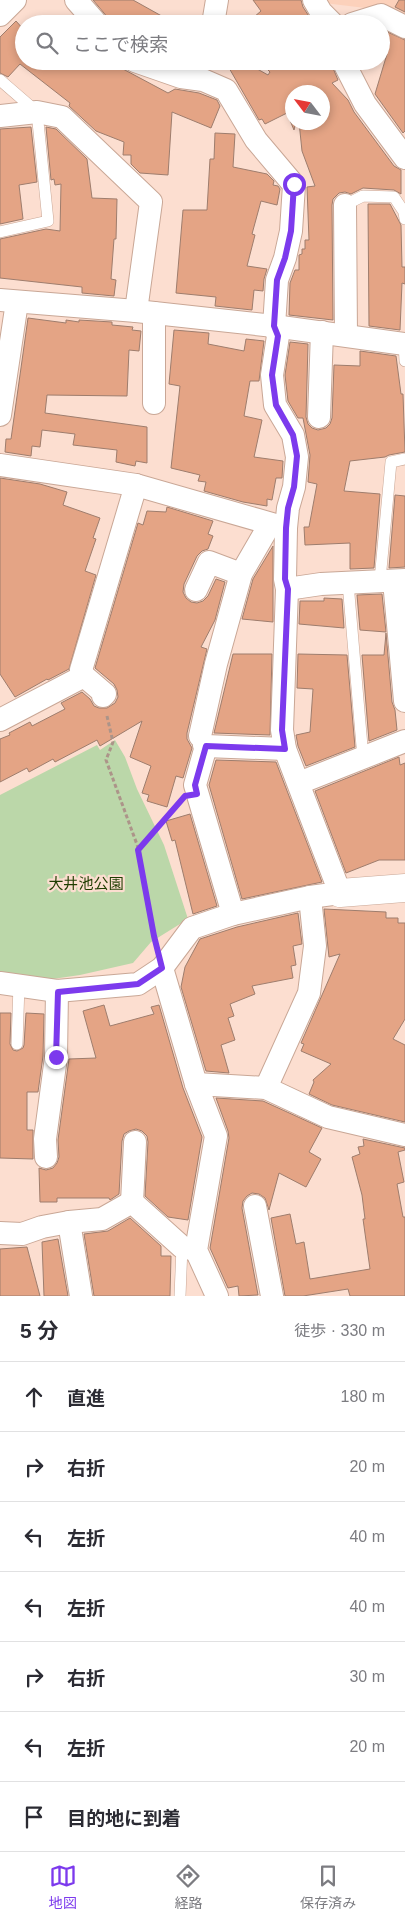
<!DOCTYPE html>
<html lang="ja">
<head>
<meta charset="utf-8">
<style>
	:root { --surface:#fff; --page:#f7f7f7; --text:#2b2b33; --muted:#7c7c81; --line:#e1e1e2; --accent:#7c3aed }
	body { margin:0; font-family:Helvetica,"Noto Sans JP",sans-serif; background:var(--page); color:var(--text) }
	.compass { position:absolute; left:285px; top:85px; width:45px; height:45px; border-radius:50%; background:var(--surface); box-shadow:0 2px 8px #0003; rotate:302deg }
	.stop { position:absolute; width:15px; height:15px; margin:-11px; border:4px solid #7c3aed; border-radius:50%; background:#fff }
	.stop.end { background:#7c3aed; border-color:#fff; box-shadow:0 1px 5px #0008 }
	.list { margin:0; padding:0; list-style:none }
	h2 { display:flex; justify-content:space-between; align-items:center; height:65px; margin:0; padding:0 20px; font-size:21px }
	h2 small { font-size:16px; font-weight:400; color:var(--muted) }
	.list li { display:grid; grid-template-columns:32px 1fr auto; gap:15px; align-items:center; box-sizing:border-box; height:70px; padding:0 20px; border-top:1px solid var(--line) }
	.list b { display:block; font-size:19px; white-space:nowrap }
	.list em { font-size:16px; font-style:normal; color:var(--muted) }
	.icon { flex:none; width:28px; height:28px; fill:none; stroke:currentColor; stroke-width:2; stroke-linecap:round; stroke-linejoin:round }
	.map { position:relative; flex:none; width:405px; height:1296px; overflow:hidden }
	.search { position:absolute; background:var(--surface); box-shadow:0 2px 8px #0003; left:15px; right:15px; top:15px; height:55px; display:flex; align-items:center; gap:12px; box-sizing:border-box; padding:0 18px; border-radius:28px; color:var(--muted); font-size:19px }
	.sheet { height:555px; background:var(--surface) }
	nav { display:flex; justify-content:space-around; align-items:center; box-sizing:border-box; height:70px; border-top:1px solid var(--line); background:var(--surface); font-size:14px; color:var(--muted) }
	nav a { display:grid; justify-items:center; gap:2px }
	nav .on { color:var(--accent) }
	.map>svg:first-child { display:block }
</style>
</head>
<body>
<div class="map">
<svg width="405" height="1296" viewBox="0 0 405 1296">
	<rect width="100%" height="100%" fill="#fcded0"/>
	<!-- built -->
	<path fill="#fcd1bb" d="M321 0H405V21L382 10 324 3Z"/>
	<!-- green -->
	<path fill="#bbd7a9" d="M115 740 125 757 137 789 164 845 188 919 151 942 133 963 80 975 39 981 0 973V795L97 745 100 750Z"/>
	<!-- building -->
	<g fill="#e4a485" stroke="#9e7d6d">
		<path d="M93 0H133L176 24H118L109 19Z"/>
		<path d="M253 0H301L303 7 314 24H246L261 11Z"/>
		<path d="M399 0H405V12L395 7Z"/>
		<path d="M16 21 24 30 23 61H108L168 93 175 89 199 93 217 100 220 106 211 128 172 112 168 175 140 173 131 164V155H123L124 142 96 131 69 106 70 103 20 64 8 77 0 73V37Z"/>
		<path d="M383 30 405 40V131L403 133 375 94 387 54 381 57Z"/>
		<path d="M225 61H243L268 75 270 72 259 61H330L338 80 332 83 348 100 354 112 394 166 401 170V194L394 190 363 188 351 194 345 192 339 193 333 199 332 205 333 320 289 315 290 283 295 270H299V255L302 254V249H305V240H309L307 187 315 186 302 151 299 122H322V92H292V122H296L294 130 287 113 265 124 262 119 259 120Z"/>
		<path d="M31 127 37 182 19 185 23 219 0 224V129Z"/>
		<path d="M46 127 56 129 87 159 92 198 117 199 116 239H114L111 279 116 280 114 296 82 293V287L0 278V239L46 229 60 231 61 184 55 185 54 179 51 180Z"/>
		<path d="M215 133 235 134 233 167 267 174 274 181 273 185 278 186 280 189 277 205 261 201 252 234 255 235 247 266 267 269 264 279 263 291 254 290 252 310 215 306 216 297 176 293 183 210H207L210 159H214Z"/>
		<path d="M368 204H390L401 225 402 267H405V284L402 283 400 330 369 326Z"/>
		<path d="M28 318 66 323V320L79 322V320L112 322V325L133 327 132 330 141 331 139 351 129 350 127 396 47 395 45 413 147 427V463L136 461 135 466 116 462 117 450 73 445 75 434 42 430 40 447 32 446 31 456 5 452 6 439H11Z"/>
		<path d="M174 330 209 333 208 344 244 351 246 339 264 341 259 381H250L244 416 262 420 254 457 283 461 282 478H276L272 500 267 499V506L243 502 204 491 206 482 198 481 200 475 171 468 180 386 169 384Z"/>
		<path d="M290 342 308 344 306 417 308 424 312 428 318 430 326 428 330 424 332 418 334 365 360 366V351L396 356 401 394H403L405 452 389 455 385 457 350 461 344 491 380 494 374 568 350 569V543L305 545 304 527H309L317 484 308 482 310 455 303 418H298L288 401 285 375Z"/>
		<path d="M0 478 40 484 67 492 63 505 100 518 93 538 96 539 85 571 96 575 69 669 48 680 47 679 15 697 0 674Z"/>
		<path d="M395 495 405 496V567L389 568Z"/>
		<path d="M167 507 213 521 208 534 213 536 208 549 202 551 197 556 184 584 183 592 186 598 191 602 197 603 203 601 208 596 216 579 225 582 215 620 201 647 207 649 187 733V739L192 748 183 778 176 776 167 807 147 801 149 795 142 793 151 766 130 757 142 721 100 746 97 740 55 762 53 759 29 772 27 768 0 782V739L10 735 9 733 30 722 32 726 65 709 61 703 82 692 90 699 94 706 99 708H107L115 703 118 697 117 690 114 684 95 668 138 523 143 525 147 511 166 512Z"/>
		<path d="M273 546V622L242 619 253 579Z"/>
		<path d="M382 594 386 632 360 630 357 595Z"/>
		<path d="M324 598 342 599 344 628 299 624 300 601H324Z"/>
		<path d="M386 633 392 702 395 710 397 730 369 741 362 655H384Z"/>
		<path d="M233 654H272L270 735 214 733Z"/>
		<path d="M298 654 347 655 355 747 306 766 298 746 296 735 310 732 313 689 297 688Z"/>
		<path d="M399 757 400 765 405 763V860H379L346 873 315 791Z"/>
		<path d="M216 760 276 762 322 882 242 899 209 785Z"/>
		<path d="M190 814 217 906 193 914 175 840 172 841 166 821Z"/>
		<path d="M324 909 386 912V918H398V923H405V1019L393 1039 405 1045V1122L332 1105 309 1094 314 1082 313 1080 331 1064 301 1051 304 1044 301 1043 340 954 329 957Z"/>
		<path d="M298 913 302 944 293 946 296 965 291 966 293 978 252 986 255 994 230 1004 234 1016 228 1018 235 1040 221 1045 229 1073 206 1071 181 987 185 967 200 939 237 927Z"/>
		<path d="M104 1005 110 1026 154 1014 151 1007 159 1005 183 1088 202 1137 188 1220 168 1217 145 1196 148 1142 147 1136 142 1131 136 1129 129 1131 124 1134 122 1141 119 1194 110 1200 109 1198H57V1202H40L39 1168 46 1170 53 1168 57 1163 59 1157 58 1140 69 1059 96 1058 83 1011Z"/>
		<path d="M0 1013H11L10 1044 13 1050 17 1051 23 1048 24 1045 26 1013 44 1014 43 1056 38 1092H27V1130H33V1159L0 1158Z"/>
		<path d="M216 1098 263 1101 322 1128 309 1152 321 1159 306 1187 279 1173 269 1210 265 1198 259 1194 252 1193 247 1196 243 1201 242 1208 258 1295 239 1296 238 1286 228 1288 210 1248 229 1138 228 1131Z"/>
		<path d="M363 1139 405 1148V1150L398 1152 404 1182 397 1184 403 1217H405V1296H350L348 1289 303 1296H285L271 1218 290 1214 296 1244 304 1242 310 1279 370 1269 363 1219H365L362 1195 352 1157 360 1154 358 1147 364 1146Z"/>
		<path d="M130 1218 161 1246V1256H171L170 1296H94L84 1234 108 1231Z"/>
		<path d="M58 1239 68 1296H44L42 1242Z"/>
		<path d="M27 1247 40 1296H0V1249Z"/>
	</g>
	<g fill="none" stroke-linecap="round" stroke-linejoin="round">
		<!-- service casing -->
		<g stroke="#c9a796" stroke-width="12">
			<g id="service">
				<path d="M0 80 37 112 48 221 0 232"/>
				<path d="M345 205 363 196 394 197 404 212 405 219"/>
				<path d="M404 341 405 361"/>
				<path d="M380 580 391 462 405 459"/>
				<path d="M348 583 363 758"/>
				<path d="M17 1044 19 985"/>
				<path d="M180 1296 182 1247"/>
			</g>
		</g>
		<!-- minor casing -->
		<g stroke="#c9a796" stroke-width="24">
			<g id="minor">
				<path d="M76 0 97 24"/>
				<path d="M314 0 321 12 333 24"/>
				<path d="M0 15 15 0"/>
				<path d="M213 24 217 0"/>
				<path d="M352 24 381 15 405 27"/>
				<path d="M135 61 181 77 203 80 226 90 256 140 294 185 291 231 285 258 277 280 274 326 278 336 272 375 275 405 293 435 297 457 294 487 288 508 286 528"/>
				<path d="M343 61 365 104 405 158"/>
				<path d="M0 116 37 112 62 117 151 202 136 311"/>
				<path d="M345 205 346 335"/>
				<path d="M0 300 136 311 274 326 405 344"/>
				<path d="M154 313V403"/>
				<path d="M0 415 17 302"/>
				<path d="M319 417 322 332"/>
				<path d="M0 465 136 485 286 528 285 579 287 589 282 730 285 749 340 893 310 897 233 914 192 928 162 968 138 984 57 991 0 983"/>
				<path d="M394 581 405 701"/>
				<path d="M287 589 321 584 405 580"/>
				<path d="M196 590 209 562 241 574"/>
				<path d="M103 696 105 694 84 676 81 670 136 485"/>
				<path d="M0 720 84 676"/>
				<path d="M200 736 216 664 241 574 270 524"/>
				<path d="M204 745 206 746 195 785 233 914"/>
				<path d="M206 746 285 749"/>
				<path d="M299 783 405 741"/>
				<path d="M162 968 196 1084 216 1136 196 1250 217 1296"/>
				<path d="M196 1084 266 1088 328 1117 405 1135"/>
				<path d="M266 1088 309 993 315 946 310 897"/>
				<path d="M46 1157 45 1139 56 1057 57 991"/>
				<path d="M132 1202 135 1142"/>
				<path d="M255 1206 272 1296"/>
				<path d="M69 1222 81 1296"/>
				<path d="M0 1233 22 1234 42 1227 69 1222 102 1219 132 1202 182 1247 196 1250"/>
			</g>
		</g>
		<!-- tertiary casing -->
		<g stroke="#c9a796" stroke-width="29">
			<path id="tertiary" d="M340 893 405 888"/>
		</g>
		<!-- path -->
		<g stroke="#ac9489" stroke-width="3" stroke-dasharray="4 2.5" stroke-linecap="butt">
			<path d="M107 716 113 742 106 760 139 850 155 941"/>
			<path d="M139 849 178 805"/>
		</g>
		<!-- service -->
		<use href="#service" stroke="#fff" stroke-width="11"/>
		<!-- minor -->
		<use href="#minor" stroke="#fff" stroke-width="22"/>
		<!-- tertiary -->
		<use href="#tertiary" stroke="#fff" stroke-width="28"/>
	</g>
	<g fill="none" stroke-linecap="round" stroke-linejoin="round">
		<!-- route -->
		<path stroke="#7c3aed" stroke-width="6" d="M56 1057 58 992 138 984 162 968 154 936 138 850 185 796 197 794 195 785 206 746 285 749 282 730 288 589 285 579 286 528 288 508 294 487 297 456 293 435 276 405 272 375 278 336 274 326 277 280 285 258 291 231 294 184"/>
	</g>
	<g text-anchor="middle" stroke-width="4.5" stroke-linejoin="round" paint-order="stroke">
		<!-- park labels -->
		<g font-size="15" fill="#1f3d00" stroke="#fcded0">
			<text x="86" y="889">大井池公園</text>
		</g>
	</g>
</svg>
<svg class="compass" viewBox="-18 -18 36 36"><path d="M0-13l5 13h-10z" fill="#e53935"/><path d="M0 13l5-13h-10z" fill="#7c7c81"/></svg>
<div class="stop" style="left:294px;top:184px"></div>
<div class="stop end" style="left:56px;top:1057px"></div>
<div class="search"><svg class="icon" aria-label="search" viewBox="0 0 24 24"><circle cx="10" cy="10" r="6"/><path d="M15 15l6 6"/></svg>ここで検索</div>
</div>
<section class="sheet">
<h2>5 分<small>徒歩 · 330 m</small></h2>
<ul class="list">
<li><svg class="icon" aria-label="ahead" viewBox="0 0 24 24"><path d="M12 20V5M6 11l6-6 6 6"/></svg><div><b>直進</b></div><em>180 m</em></li>
<li><svg class="icon" aria-label="right" viewBox="0 0 24 24"><path d="M7 20v-9h11M14 6l5 5-5 5"/></svg><div><b>右折</b></div><em>20 m</em></li>
<li><svg class="icon" aria-label="left" viewBox="0 0 24 24"><path d="M17 20v-9H6M10 6l-5 5 5 5"/></svg><div><b>左折</b></div><em>40 m</em></li>
<li><svg class="icon" aria-label="left" viewBox="0 0 24 24"><path d="M17 20v-9H6M10 6l-5 5 5 5"/></svg><div><b>左折</b></div><em>40 m</em></li>
<li><svg class="icon" aria-label="right" viewBox="0 0 24 24"><path d="M7 20v-9h11M14 6l5 5-5 5"/></svg><div><b>右折</b></div><em>30 m</em></li>
<li><svg class="icon" aria-label="left" viewBox="0 0 24 24"><path d="M17 20v-9H6M10 6l-5 5 5 5"/></svg><div><b>左折</b></div><em>20 m</em></li>
<li><svg class="icon" aria-label="arrive" viewBox="0 0 24 24"><path d="M6 21V4h12l-3 4 3 4H6"/></svg><div><b>目的地に到着</b></div></li>
</ul>
</section>
<nav>
<a class="on"><svg class="icon" aria-label="map" viewBox="0 0 24 24"><path d="M3 6l6-2 6 2 6-2v14l-6 2-6-2-6 2zM9 4v14M15 6v14"/></svg>地図</a>
<a><svg class="icon" aria-label="directions" viewBox="0 0 24 24"><path d="M12 3l9 9-9 9-9-9zM9 14v-3h6M13 9l2 2-2 2"/></svg>経路</a>
<a><svg class="icon" aria-label="saved" viewBox="0 0 24 24"><path d="M7 4h10v16l-5-4-5 4z"/></svg>保存済み</a>
</nav>
</body>
</html>
